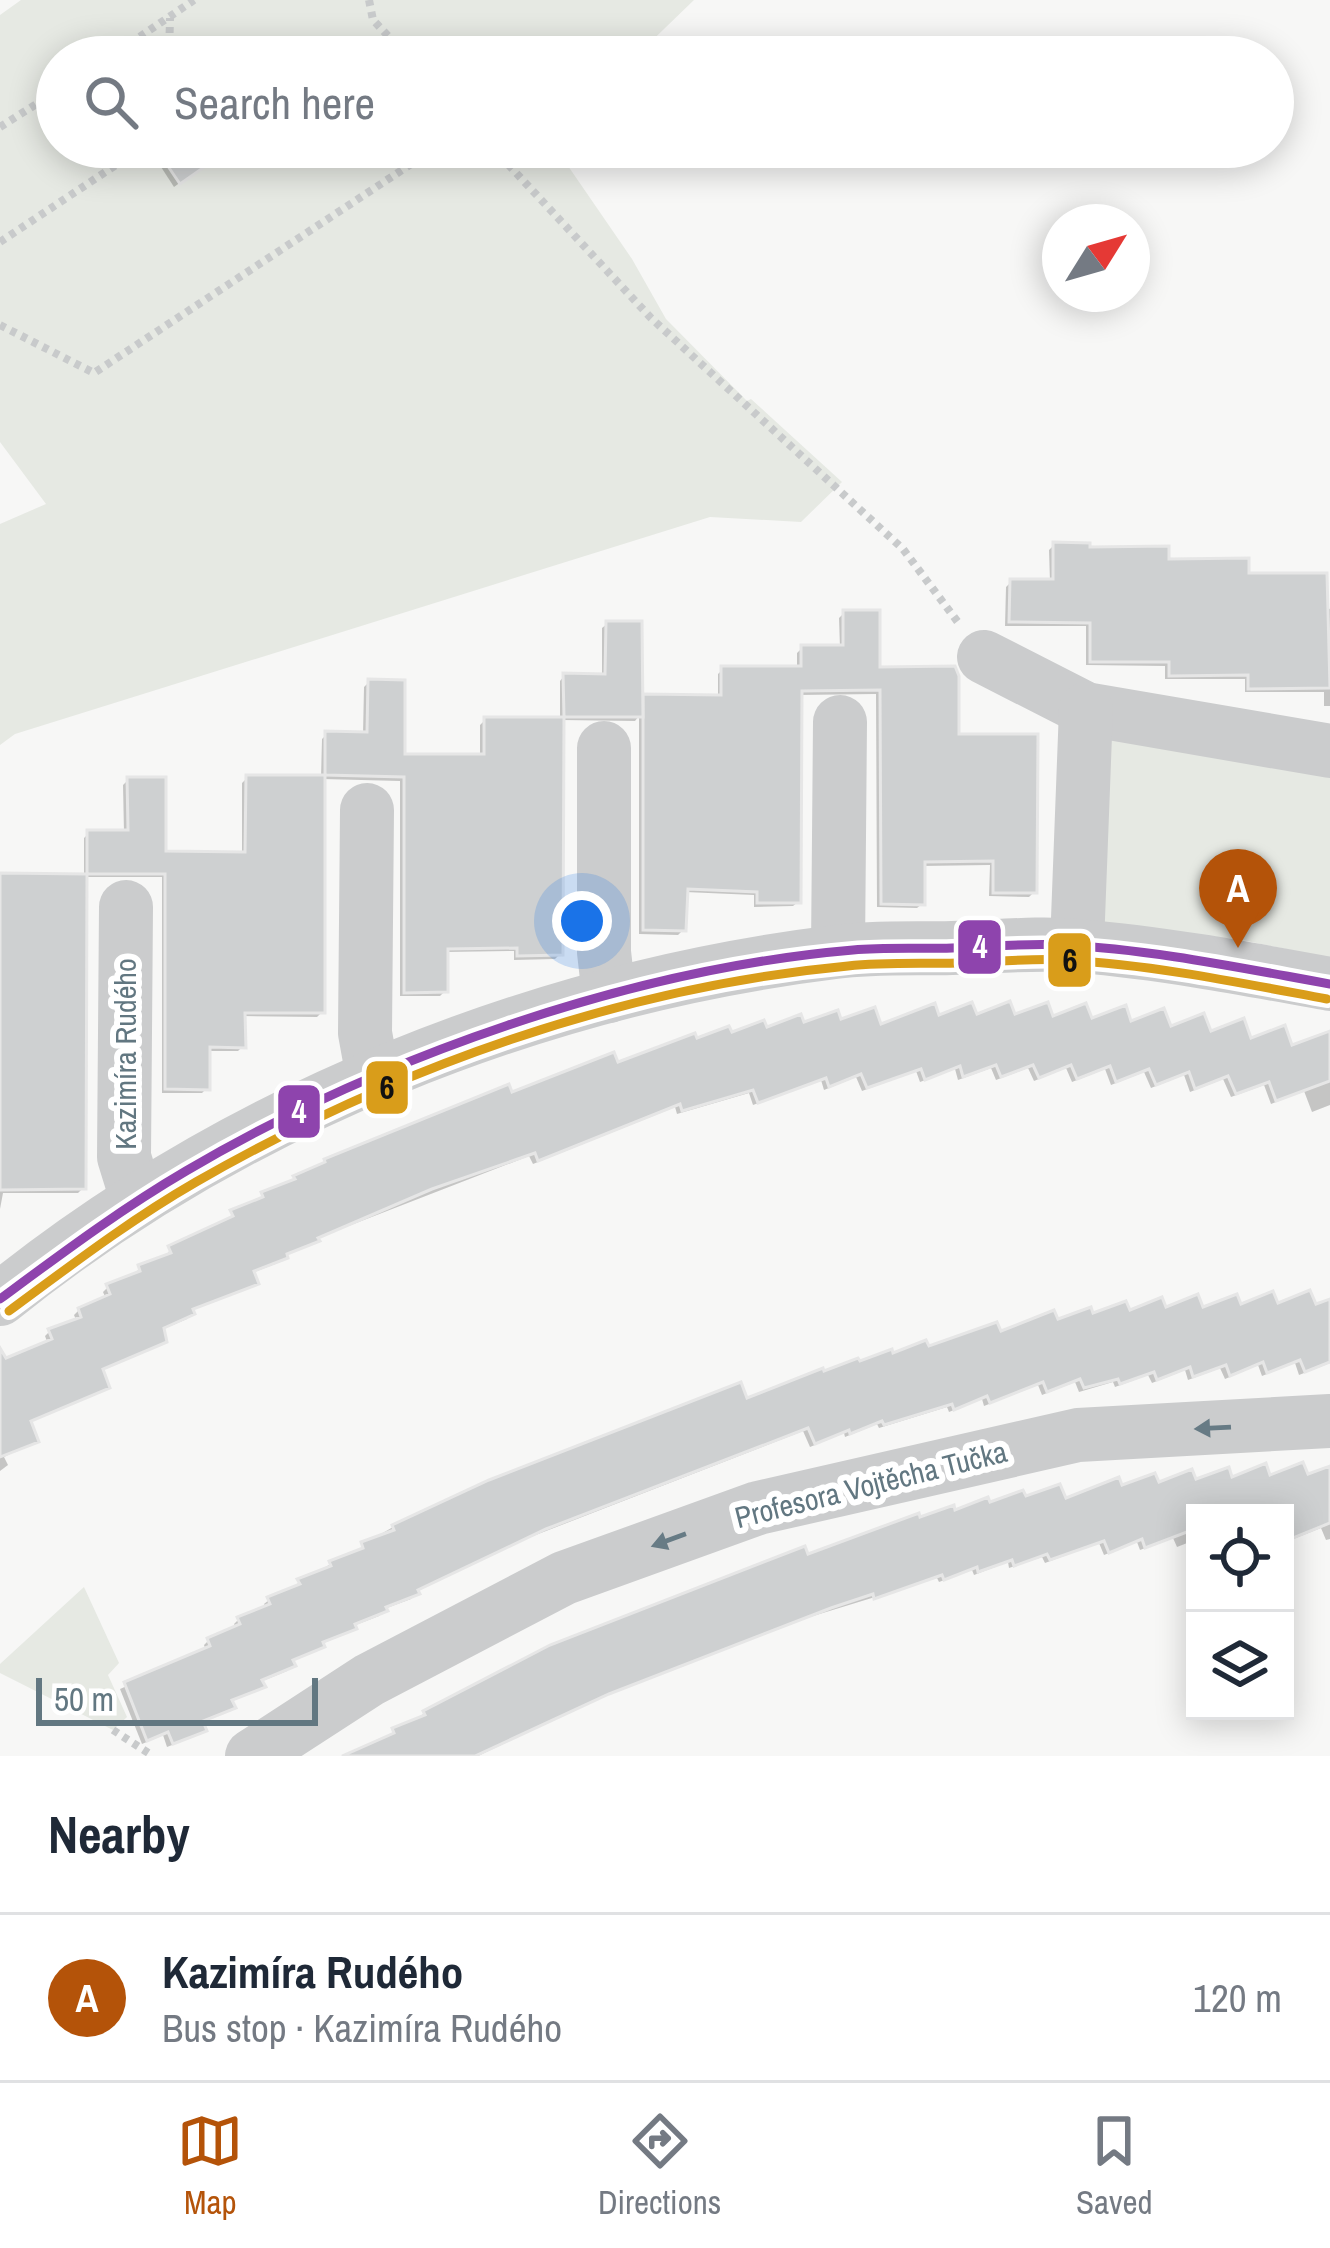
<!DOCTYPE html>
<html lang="en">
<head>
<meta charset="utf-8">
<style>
	:root { --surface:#fff; --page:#f6f6f7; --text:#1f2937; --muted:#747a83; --line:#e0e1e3; --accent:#b45309 }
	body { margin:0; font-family:"Archivo Narrow",sans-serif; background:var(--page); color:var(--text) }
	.controls { position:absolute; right:36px; bottom:36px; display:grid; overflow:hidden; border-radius:0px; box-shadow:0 6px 30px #0003 }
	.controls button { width:108px; height:108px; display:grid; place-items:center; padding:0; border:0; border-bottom:3px solid var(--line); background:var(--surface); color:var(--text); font:60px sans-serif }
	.compass { position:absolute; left:1042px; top:204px; width:108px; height:108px; border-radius:50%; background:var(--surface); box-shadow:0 6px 30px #0003; rotate:53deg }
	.scale { position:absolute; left:36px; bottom:30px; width:282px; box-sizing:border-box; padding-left:12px; border:6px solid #627781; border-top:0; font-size:33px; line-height:42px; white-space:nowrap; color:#627781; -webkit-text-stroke:9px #fff; paint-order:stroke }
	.you { position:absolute; left:582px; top:921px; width:42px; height:42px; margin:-30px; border:9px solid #fff; border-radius:50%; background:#1a73e8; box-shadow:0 0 0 18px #1a73e833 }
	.badge { display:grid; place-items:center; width:78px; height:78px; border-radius:50%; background:var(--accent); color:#fff; font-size:39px; font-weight:700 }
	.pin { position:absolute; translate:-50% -99px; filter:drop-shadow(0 3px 6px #0008) }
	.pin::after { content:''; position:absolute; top:63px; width:42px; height:36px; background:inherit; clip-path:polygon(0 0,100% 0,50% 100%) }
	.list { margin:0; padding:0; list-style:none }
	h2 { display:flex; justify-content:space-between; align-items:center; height:156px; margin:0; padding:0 48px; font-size:51px }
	h2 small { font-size:39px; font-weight:400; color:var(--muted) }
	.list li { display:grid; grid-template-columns:78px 1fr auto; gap:36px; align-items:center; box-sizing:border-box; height:168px; padding:0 48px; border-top:3px solid var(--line) }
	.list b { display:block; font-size:45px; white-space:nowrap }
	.list p { margin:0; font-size:39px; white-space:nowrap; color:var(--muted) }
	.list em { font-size:39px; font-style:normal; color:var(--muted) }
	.icon { flex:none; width:66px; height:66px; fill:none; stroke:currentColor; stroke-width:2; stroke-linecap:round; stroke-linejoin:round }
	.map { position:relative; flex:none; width:1330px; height:1756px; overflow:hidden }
	.search { position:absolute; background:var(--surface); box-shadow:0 6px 30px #0003; left:36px; right:36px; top:36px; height:132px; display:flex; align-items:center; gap:30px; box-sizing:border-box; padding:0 42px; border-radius:66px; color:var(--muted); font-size:45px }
	.sheet { height:324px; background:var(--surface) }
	nav { display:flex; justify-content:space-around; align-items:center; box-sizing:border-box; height:168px; border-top:3px solid var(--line); background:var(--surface); font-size:33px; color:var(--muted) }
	nav a { display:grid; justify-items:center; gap:6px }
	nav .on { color:var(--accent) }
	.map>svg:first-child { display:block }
</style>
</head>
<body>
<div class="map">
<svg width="1330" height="1756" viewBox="0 0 1330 1756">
	<rect width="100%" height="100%" fill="#f7f7f6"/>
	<!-- green -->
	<g fill="#e6e9e3">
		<path d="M21 0H694L635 57H57V147H555L632 259 666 319 747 401 751 399 842 482 801 522 710 517 15 734 0 745V524L46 504 0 442V15Z"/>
		<path d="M1095 737 1330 759V958L1237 939 1112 930 1097 917Z"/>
		<path d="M84 1587 119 1663 108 1675 127 1717 113 1730 0 1673V1664Z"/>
	</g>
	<!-- shadow -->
	<g fill="#0003">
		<path d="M158 147H193L199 169 174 187 152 153Z"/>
		<path d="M1054 545 1246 576 1330 609V706H1324V692H1245V679H1165V666L1086 665V626H1005L1006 587 1011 582H1050L1049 550Z"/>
		<path d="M844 613 877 670 956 737 1034 892 1029 897 989 896 990 865 922 866V904L917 908 877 907 876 694 799 695 798 902 793 906 754 907V895L685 892 683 930 678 935 639 934V716L635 721 561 720 560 954 555 959 514 960V951L445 952V991L440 996H400V781L322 779V1012L317 1017 242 1016 243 1046 238 1051H207V1088L202 1093H162V877H84L83 1188 78 1193H3L0 1209V876L84 877V838L89 833H124L123 785 128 780 163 854 242 855V783L247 778H321L322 739 327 734H363L364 687 369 682 402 757H480V725L485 720H560V681L564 676H602V628L607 624 639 702 644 698H718V674L723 669H797V653L802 648H840L839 618Z"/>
		<path d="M937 1018 1129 1025 1330 1053V1105L1312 1112 1304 1091 1271 1104 1264 1085 1231 1097 1223 1079 1190 1092 1184 1075 1151 1088 1144 1072 1111 1085 1105 1069 1072 1082 1066 1068 1034 1081 1028 1068 996 1080 991 1068 958 1080 955 1069 920 1082 916 1071 862 1091 856 1077 824 1090 821 1080 753 1105 749 1093 677 1114 675 1107 533 1164 529 1156 315 1239 311 1245 284 1256 280 1262 252 1273 255 1283 250 1288 190 1311 187 1319 161 1330 164 1341 158 1346 100 1371 106 1387 101 1392 28 1423 36 1441 4 1457 8 1465 0 1471V1379L48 1344 45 1336 50 1331 77 1322 74 1315 79 1310 106 1299 103 1292 108 1287 135 1276 139 1268 167 1257 170 1248 229 1220 232 1213 294 1179 510 1096 695 1042 803 1026 839 1023 879 1027Z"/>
		<path d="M1330 1302V1363L1299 1375 1295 1363 1262 1376 1258 1365 1225 1379 1220 1368 1188 1380 1185 1370 1152 1383 1148 1375 1115 1387 1113 1382 1079 1392 1075 1382 1042 1395 1038 1385 984 1406 982 1399 949 1412 947 1407 879 1428 877 1424 845 1437 844 1433 810 1447 803 1431 505 1547 415 1592 411 1599 384 1609 379 1616 353 1626 348 1633 321 1644 317 1651 290 1662 292 1666 287 1671 260 1682 262 1686 257 1691 230 1702 232 1707 227 1712 200 1723 203 1730 198 1735 167 1747 163 1735 142 1744 120 1689 206 1651 204 1645 209 1640 236 1629 234 1624 239 1619 266 1609 264 1604 269 1600 295 1589 299 1581 331 1564 359 1553 362 1545 393 1527 823 1374 1092 1317 1314 1308Z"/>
		<path d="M1330 1469V1539L1326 1540 1321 1528 1288 1541 1285 1513H1195V1540L1177 1547 1173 1538 1140 1550 1137 1542 1104 1555 1099 1543 1045 1563 1042 1557 1009 1568 1008 1562 974 1575 972 1570 939 1582 937 1578 787 1624 601 1697 478 1756H357L425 1713 806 1558 919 1521 1024 1500 1064 1502 1120 1489 1306 1478Z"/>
	</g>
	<!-- building -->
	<g fill="#ced0d1" stroke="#e6e6e6" stroke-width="3">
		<path d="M155 147H233L180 184Z"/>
		<path d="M1053 542 1090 543V547L1169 546V559L1249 558V573H1327L1330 688 1248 689V675L1169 676V662H1090V623L1009 622 1010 579H1053Z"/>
		<path d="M843 610H880V667L955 666 959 676V734H1038L1037 893H993V861L925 862V905L881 904 880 690 802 691 801 903H757V892L688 889 686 931 643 930V694L721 695V666H801V645H843Z"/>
		<path d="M606 621H642L643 717H564L563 673 605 674Z"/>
		<path d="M368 679 405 680V754H484V717H564L563 955 517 956V948L448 949V992L404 993V777L325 775V731L367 732Z"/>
		<path d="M246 775H325V1013H245L246 1048 210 1047V1090L165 1089V874H87V830H128L127 777H166V851L245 852Z"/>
		<path d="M0 873 87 874 86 1189 0 1190Z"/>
		<path d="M1010 1001 1015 1014 1048 1002 1053 1016 1086 1003 1092 1018 1126 1005 1131 1021 1164 1008 1171 1026 1204 1013 1211 1031 1244 1018 1251 1038 1285 1025 1292 1045 1330 1031V1081L1276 1101 1269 1082 1236 1094 1228 1076 1195 1089 1189 1072 1156 1085 1149 1069 1116 1082 1110 1066 1077 1079 1071 1065 1039 1078 1033 1065 1001 1077 996 1065 963 1077 960 1066 925 1080 921 1069 867 1088 861 1074 829 1087 826 1078 758 1103 753 1090 682 1111 680 1104 538 1161 535 1153 432 1189 318 1238 320 1241 287 1254 288 1258 254 1271 259 1284 193 1309 195 1314 164 1328 167 1342 103 1369 110 1388 31 1421 39 1442 0 1457V1348L6 1358 52 1339 48 1329 81 1317 78 1308 110 1294 106 1284 140 1271 138 1265 171 1253 168 1246 233 1216 230 1210 263 1197 261 1192 295 1179 293 1176 325 1162 324 1159 509 1084 512 1092 614 1052 618 1062 695 1033 697 1038 729 1026 732 1032 764 1020 767 1027 801 1014 804 1022 838 1010 841 1019 875 1007 881 1024 935 1003 939 1015 972 1002 977 1014Z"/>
		<path d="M1310 1290 1316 1304 1330 1299V1362L1305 1372 1300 1360 1267 1373 1263 1362 1230 1376 1226 1365 1193 1377 1190 1367 1157 1380 1154 1372 1120 1384 1118 1379 1084 1388 1080 1379 1047 1392 1043 1382 990 1403 987 1396 954 1410 952 1404 884 1425 882 1421 850 1434 849 1430 815 1444 808 1428 546 1529 418 1590 420 1594 386 1607 388 1611 355 1624 357 1629 323 1642 325 1647 293 1660 296 1666 262 1680 266 1687 232 1700 236 1708 203 1721 207 1731 173 1744 168 1732 147 1741 124 1682 210 1646 207 1638 240 1624 237 1617 270 1604 267 1597 300 1584 297 1579 331 1566 329 1561 363 1548 361 1542 394 1530 392 1525 489 1480 741 1382 747 1398 823 1368 824 1371 858 1358 860 1361 892 1349 893 1353 926 1340 929 1346 997 1322 1001 1331 1054 1310 1058 1319 1091 1307 1093 1313 1126 1301 1130 1310 1162 1297 1166 1307 1198 1294 1203 1307 1237 1294 1241 1304 1273 1291 1278 1303Z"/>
		<path d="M1303 1462 1308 1474 1330 1466V1523L1293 1538 1285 1513H1195V1529L1145 1548 1142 1539 1109 1553 1104 1541 1050 1560 1047 1554 1014 1566 1012 1560 978 1572 977 1567 944 1580 942 1575 874 1599 873 1594 831 1608 609 1694 475 1756H342L394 1733 392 1728 425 1715 423 1711 550 1645 805 1546 808 1554 919 1513 920 1517 954 1505 955 1510 988 1497 990 1502 1023 1490 1026 1496 1060 1484 1066 1498 1119 1477 1122 1485 1155 1473 1159 1482 1192 1469 1196 1479 1229 1467 1232 1477 1266 1463 1270 1475Z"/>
	</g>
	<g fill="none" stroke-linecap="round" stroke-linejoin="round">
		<!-- path -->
		<g stroke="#c8cacb" stroke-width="8" stroke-dasharray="6 6" stroke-linecap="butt">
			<path d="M369 0 373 20 408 57"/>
			<path d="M110 57 194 0"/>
			<path d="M169 57 170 18"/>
			<path d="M0 127 57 91"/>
			<path d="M492 147 651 318 903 549 960 625"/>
			<path d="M0 242 143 147"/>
			<path d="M0 325 94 373 437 147"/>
			<path d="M113 1730 153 1756"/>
		</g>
		<!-- minor -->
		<g stroke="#cbcccd" stroke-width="54">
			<path d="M984 657 1086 709 1330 751"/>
			<path d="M604 748V952L609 996"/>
			<path d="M367 810 365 1033 373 1077"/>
			<path d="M126 907 124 1157 137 1199"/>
			<path d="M1077 945 1086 709"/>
			<path d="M838 951 840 722"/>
			<path d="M0 1299C234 1110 536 989 835 952 873 947 914 949 952 948 994 947 1038 942 1079 946 1163 953 1248 969 1330 984"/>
			<path d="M252 1756 369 1680 564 1578 758 1508 1078 1435 1330 1421"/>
		</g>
		<!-- bus-1 casing -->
		<g stroke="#fff" stroke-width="18">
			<path id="bus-1" d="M0 1299C61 1254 121 1209 186 1171 378 1058 630 969 853 950 886 947 919 949 952 948 989 947 1025 943 1061 945 1151 949 1241 968 1330 984"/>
		</g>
		<!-- bus-2 casing -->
		<g stroke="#fff" stroke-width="18">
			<path id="bus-2" d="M9 1311C70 1266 130 1220 196 1182 393 1069 621 987 848 966 884 962 921 964 957 963 994 962 1030 958 1066 960 1154 965 1241 983 1327 999"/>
		</g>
		<!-- bus-1 -->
		<use href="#bus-1" stroke="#8e44ad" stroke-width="9"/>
		<!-- bus-2 -->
		<use href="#bus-2" stroke="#d99d1a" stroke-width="9"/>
	</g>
	<!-- one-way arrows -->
	<defs><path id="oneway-solid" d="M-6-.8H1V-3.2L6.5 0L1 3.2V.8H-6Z" transform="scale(3)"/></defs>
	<g fill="#677b85">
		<use href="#oneway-solid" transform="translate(1213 1428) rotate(177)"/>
		<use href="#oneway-solid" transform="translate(669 1540) rotate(160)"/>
	</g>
	<g text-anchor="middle" stroke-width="12" stroke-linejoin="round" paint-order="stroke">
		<!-- street labels -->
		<g font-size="30" fill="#627781" stroke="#fff">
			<text transform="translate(126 1054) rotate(-90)" y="10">Kazimíra Rudého</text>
			<text transform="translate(871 1485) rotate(-14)" y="10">Profesora Vojtěcha Tučka</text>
		</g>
	</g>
	<g stroke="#fff" stroke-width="4.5">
		<rect x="956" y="918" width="47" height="58" rx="12" fill="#8e44ad"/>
		<rect x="1046" y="931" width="47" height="58" rx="12" fill="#d99d1a"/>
		<rect x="364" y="1059" width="46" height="57" rx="12" fill="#d99d1a"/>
		<rect x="276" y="1083" width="46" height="57" rx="12" fill="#8e44ad"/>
	</g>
	<g font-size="33" text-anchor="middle" font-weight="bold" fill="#fff">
		<text x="980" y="958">4</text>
		<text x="299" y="1123">4</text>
	</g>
	<g font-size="33" text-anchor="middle" font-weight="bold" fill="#111">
		<text x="1070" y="972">6</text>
		<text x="387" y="1099">6</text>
	</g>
</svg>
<div class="controls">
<button><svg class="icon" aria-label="locate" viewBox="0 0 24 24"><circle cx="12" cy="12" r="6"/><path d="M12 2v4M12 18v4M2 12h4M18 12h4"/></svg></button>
<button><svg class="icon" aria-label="layers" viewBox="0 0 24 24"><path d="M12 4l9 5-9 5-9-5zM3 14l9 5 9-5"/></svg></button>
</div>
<svg class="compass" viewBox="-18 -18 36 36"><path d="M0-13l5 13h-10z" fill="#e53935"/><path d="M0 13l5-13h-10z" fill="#747a83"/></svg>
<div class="scale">50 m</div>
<div class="you"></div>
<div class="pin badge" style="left:1238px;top:948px">A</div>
<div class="search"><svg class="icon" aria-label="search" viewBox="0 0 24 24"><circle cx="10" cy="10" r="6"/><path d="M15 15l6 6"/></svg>Search here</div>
</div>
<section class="sheet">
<h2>Nearby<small></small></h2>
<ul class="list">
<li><span class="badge">A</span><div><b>Kazimíra Rudého</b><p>Bus stop · Kazimíra Rudého</p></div><em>120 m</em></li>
</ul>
</section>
<nav>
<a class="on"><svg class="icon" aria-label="map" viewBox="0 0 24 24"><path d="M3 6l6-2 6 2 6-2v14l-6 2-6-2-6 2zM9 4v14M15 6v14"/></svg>Map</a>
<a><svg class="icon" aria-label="directions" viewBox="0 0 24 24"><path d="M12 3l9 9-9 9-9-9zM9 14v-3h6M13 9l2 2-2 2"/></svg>Directions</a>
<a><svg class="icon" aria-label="saved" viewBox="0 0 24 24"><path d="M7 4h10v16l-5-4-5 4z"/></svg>Saved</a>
</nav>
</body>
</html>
